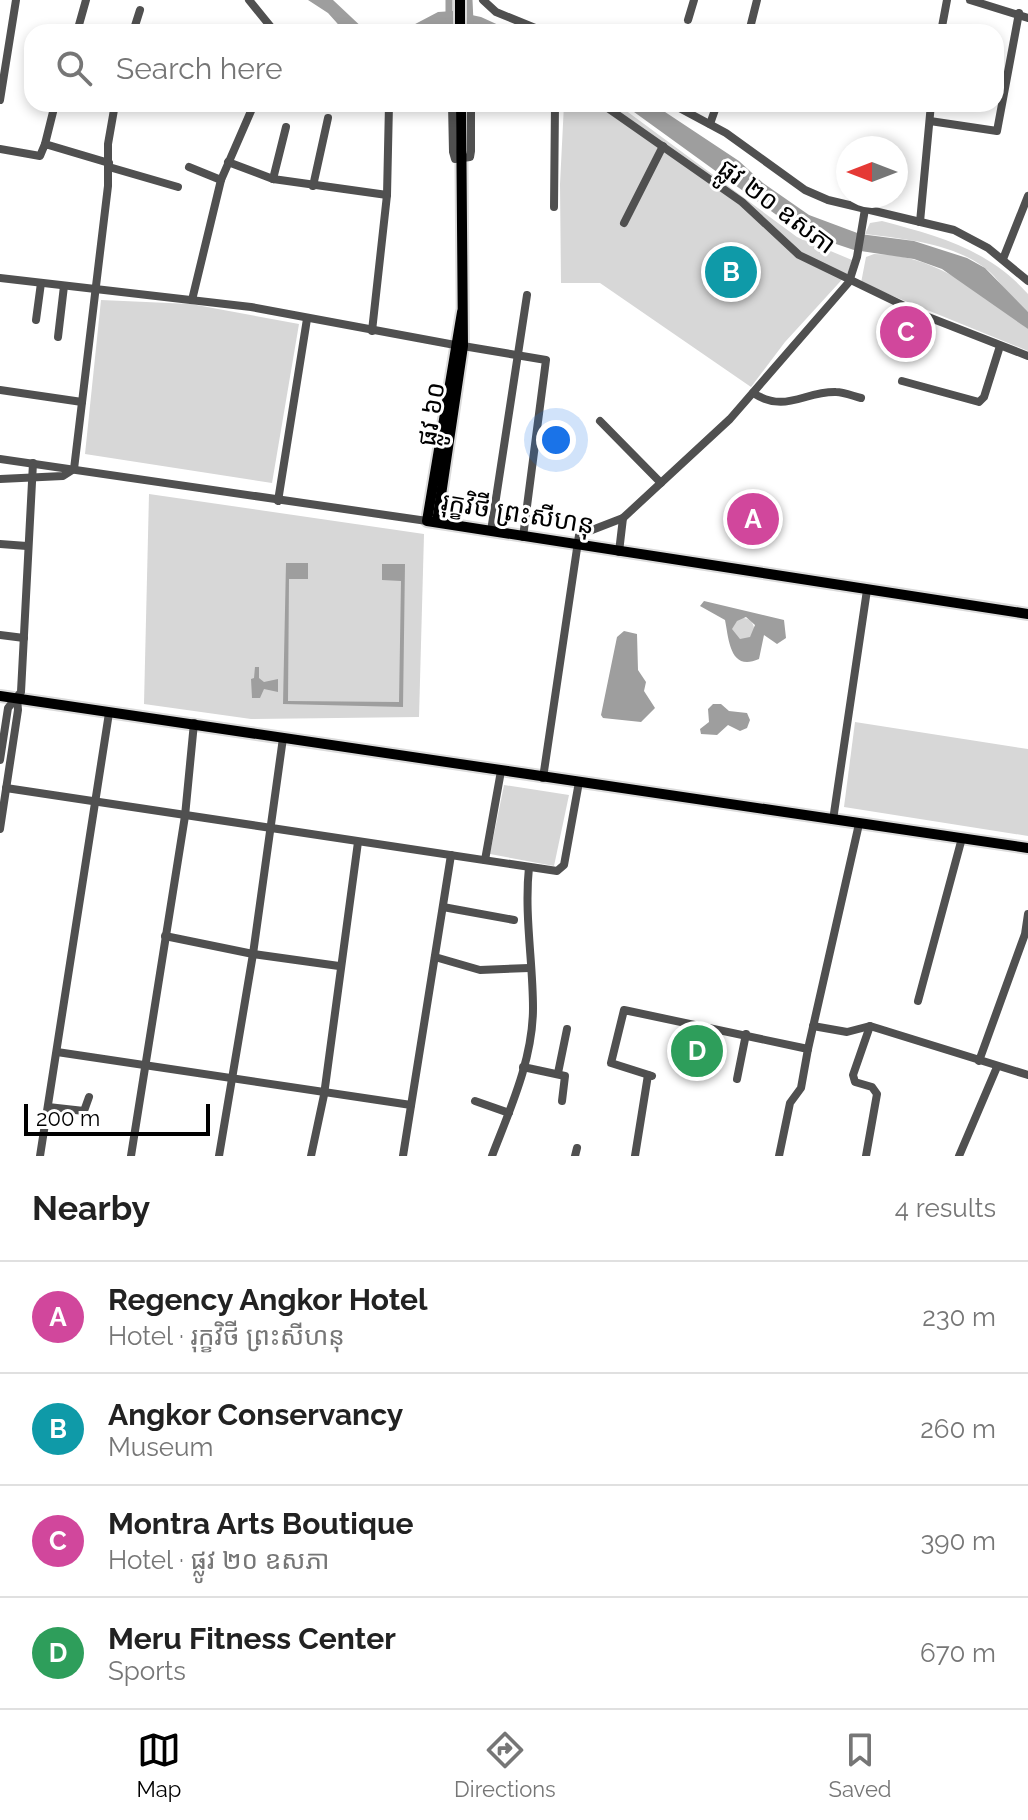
<!DOCTYPE html>
<html lang="en">
<head>
<meta charset="utf-8">
<style>
	:root { --surface:#fff; --page:#f2f2f2; --text:#222; --muted:#767676; --line:#e0e0e0; --accent:#000 }
	body { margin:0; font-family:Raleway,"Noto Sans Khmer",sans-serif; background:var(--page); color:var(--text) }
	.compass { position:absolute; left:836px; top:136px; width:72px; height:72px; border-radius:50%; background:var(--surface); box-shadow:0 4px 12px #0003; rotate:270deg }
	.scale { position:absolute; left:24px; bottom:20px; width:186px; box-sizing:border-box; padding-left:8px; border:4px solid #000; border-top:0; font-size:22px; line-height:28px; white-space:nowrap; color:#000; -webkit-text-stroke:6px #fff; paint-order:stroke }
	.you { position:absolute; left:556px; top:440px; width:28px; height:28px; margin:-20px; border:6px solid #fff; border-radius:50%; background:#1a73e8; box-shadow:0 0 0 12px #1a73e833 }
	.badge { display:grid; place-items:center; width:52px; height:52px; border-radius:50%; background:var(--accent); color:#fff; font-size:26px; font-weight:700 }
	.pin { position:absolute; translate:-50% -50%; border:4px solid #fff; box-shadow:0 2px 8px #0006 }
	.list { margin:0; padding:0; list-style:none }
	h2 { display:flex; justify-content:space-between; align-items:center; height:104px; margin:0; padding:0 32px; font-size:34px }
	h2 small { font-size:26px; font-weight:400; color:var(--muted) }
	.list li { display:grid; grid-template-columns:52px 1fr auto; gap:24px; align-items:center; box-sizing:border-box; height:112px; padding:0 32px; border-top:2px solid var(--line) }
	.list b { display:block; font-size:30px; white-space:nowrap }
	.list p { margin:0; font-size:26px; white-space:nowrap; color:var(--muted) }
	.list em { font-size:26px; font-style:normal; color:var(--muted) }
	.icon { flex:none; width:44px; height:44px; fill:none; stroke:currentColor; stroke-width:2; stroke-linecap:round; stroke-linejoin:round }
	.map { position:relative; flex:none; width:1028px; height:1156px; overflow:hidden }
	.search { position:absolute; background:var(--surface); box-shadow:0 4px 12px #0003; left:24px; right:24px; top:24px; height:88px; display:flex; align-items:center; gap:20px; box-sizing:border-box; padding:0 28px; border-radius:24px; color:var(--muted); font-size:30px }
	.sheet { height:552px; background:var(--surface) }
	nav { display:flex; justify-content:space-around; align-items:center; box-sizing:border-box; height:112px; border-top:2px solid var(--line); background:var(--surface); font-size:22px; color:var(--muted) }
	nav a { display:grid; justify-items:center; gap:4px }
	nav .on { color:var(--accent) }
	.map>svg:first-child { display:block }
</style>
</head>
<body>
<div class="map">
<svg width="1028" height="1156" viewBox="0 0 1028 1156">
	<rect width="100%" height="100%" fill="#fff"/>
	<!-- green -->
	<g fill="#d7d7d7">
		<path d="M564 104H617L797 237 852 260 848 273 785 342 751 387 600 283H561L560 184Z"/>
		<path d="M882 221C938 236 988 249 1028 294V312C1011 302 1001 280 985 268 952 243 904 239 865 234L870 223Z"/>
		<path d="M874 254C935 254 982 293 1028 329V351L861 283 866 257Z"/>
		<path d="M101 300 191 304 299 324 272 483 85 454Z"/>
		<path d="M149 494 424 534 419 717 251 719 144 704Z"/>
		<circle cx="743" cy="629" r="11"/>
		<path d="M855 722 1028 749V836L844 807Z"/>
		<path d="M504 785 569 795 554 866 490 854Z"/>
	</g>
	<!-- water -->
	<g fill="#9e9e9e" fill-rule="evenodd">
		<path d="M308 0H333L367 32H345L328 13Z"/>
		<path d="M453 11 481 17 514 32 436 27 426 32H400L438 12Z"/>
		<path d="M623 104H653L739 161 763 183 809 215 860 234 914 241 967 258 985 268 1028 312V329L942 269 914 259 854 250 800 232Z"/>
		<path d="M286 563H308V579H289L288 701 399 702 401 581 382 580V564H405L403 707 283 704Z"/>
		<path d="M704 601 784 620 786 638 777 644 764 635 759 659C730 672 729 640 725 620L700 606ZM746 617 755 625 750 637 740 639 732 629 737 621Z"/>
		<path d="M624 631 637 634 638 670 646 682 644 691 655 708 641 722 603 718 601 715 617 637Z"/>
		<path d="M255 667H259V678L264 682 278 679V692L264 689 260 698H252L251 679 254 678Z"/>
		<path d="M713 704H721L729 711 747 713 750 720 747 728 740 731 728 725 717 735 701 734 700 729 709 722 708 709Z"/>
	</g>
	<g fill="none" stroke-linecap="round" stroke-linejoin="round">
		<!-- canal -->
		<g stroke="#9e9e9e" stroke-width="7">
			<path d="M449 0V18"/>
			<path d="M469 0 470 22"/>
		</g>
		<!-- major casing -->
		<g stroke="#dbdbdb" stroke-width="14">
			<g id="major">
				<path d="M460 0V32"/>
				<path d="M462 312 427 521 1028 614"/>
				<path d="M437 522 463 346 461 104"/>
				<path d="M0 696 1028 848"/>
			</g>
		</g>
		<!-- minor -->
		<g stroke="#505050" stroke-width="8">
			<path d="M249 0 275 32"/>
			<path d="M483 0 496 12 545 32"/>
			<path d="M970 0 1028 18"/>
			<path d="M688 20 694 0"/>
			<path d="M77 32 86 0"/>
			<path d="M133 32 140 10"/>
			<path d="M749 32 757 0"/>
			<path d="M941 32 947 0"/>
			<path d="M0 100 16 0"/>
			<path d="M452 104 453 152 455 159 470 157 471 151V104"/>
			<path d="M602 104 742 202 799 255 923 315 1028 356"/>
			<path d="M672 104 726 133 805 190 828 200 954 230 988 248 1028 281"/>
			<path d="M930 121 997 131 1019 13"/>
			<path d="M710 124 717 104"/>
			<path d="M286 127 273 179 387 195"/>
			<path d="M45 144 55 104"/>
			<path d="M0 149 40 156 45 144 109 163"/>
			<path d="M228 162 273 179"/>
			<path d="M109 167 178 187"/>
			<path d="M189 167 221 180"/>
			<path d="M313 186 328 118"/>
			<path d="M554 207 555 104"/>
			<path d="M920 222 931 104"/>
			<path d="M624 223 663 146"/>
			<path d="M1003 259 1028 196"/>
			<path d="M0 278 251 307 455 345"/>
			<path d="M192 300 221 180 254 104"/>
			<path d="M36 320 41 283"/>
			<path d="M372 331 387 195 389 104"/>
			<path d="M58 337 64 286"/>
			<path d="M463 346 546 360 523 537"/>
			<path d="M902 381 979 402 984 397 1000 346"/>
			<path d="M0 390 82 402"/>
			<path d="M753 393C786 414 804 391 836 392 844 392 853 396 861 398"/>
			<path d="M600 421 661 483"/>
			<path d="M0 459 427 521"/>
			<path d="M0 479 63 476 74 469 108 186V144L115 104"/>
			<path d="M278 501 307 319"/>
			<path d="M491 531 527 295"/>
			<path d="M0 544 27 546"/>
			<path d="M619 552 623 518"/>
			<path d="M0 635 24 638"/>
			<path d="M0 760 8 708 21 692 33 463"/>
			<path d="M543 778 579 535 623 518 730 419 849 282 857 257 865 209"/>
			<path d="M6 788 557 871 564 865 579 782"/>
			<path d="M833 820 867 590"/>
			<path d="M0 829 18 710 17 698"/>
			<path d="M485 860 501 771"/>
			<path d="M443 907 514 920"/>
			<path d="M165 936 253 954 339 966"/>
			<path d="M435 957 480 970 529 968"/>
			<path d="M918 1001 962 838"/>
			<path d="M813 1026 847 1032 870 1026 1028 1075"/>
			<path d="M57 1052 411 1105"/>
			<path d="M979 1061 1025 934 1028 914"/>
			<path d="M523 1067 565 1076 562 1101"/>
			<path d="M558 1073 567 1029"/>
			<path d="M652 1076 611 1063 624 1010 808 1049 859 824"/>
			<path d="M737 1079 746 1034"/>
			<path d="M475 1101 509 1113"/>
			<path d="M48 1107 84 1111 89 1097"/>
			<path d="M40 1156 109 713"/>
			<path d="M131 1156 185 816 194 723"/>
			<path d="M219 1156 253 954 283 738"/>
			<path d="M311 1156 324 1095 358 842"/>
			<path d="M403 1156 451 855"/>
			<path d="M492 1156C510 1109 533 1059 533 1008 533 961 524 915 529 867"/>
			<path d="M575 1156 577 1148"/>
			<path d="M635 1156 648 1075"/>
			<path d="M779 1156 790 1103 801 1088 808 1049"/>
			<path d="M866 1156 877 1094 872 1087 855 1082 853 1075 870 1026"/>
			<path d="M959 1156 997 1067"/>
		</g>
		<!-- major -->
		<use href="#major" stroke="#000" stroke-width="10"/>
	</g>
	<g text-anchor="middle" stroke-width="6" stroke-linejoin="round" paint-order="stroke">
		<!-- street labels -->
		<g font-size="26" fill="#000" stroke="#fff">
			<text transform="translate(777 206) rotate(37)" y="9">ផ្លូវ ២០ ឧសភា</text>
			<text transform="translate(431 414) rotate(-81)" y="9">ផ្លូវ ៦០</text>
			<text transform="translate(518 513) rotate(9)" y="9">រុក្ខវិថី ព្រះសីហនុ</text>
		</g>
	</g>
</svg>
<svg class="compass" viewBox="-18 -18 36 36"><path d="M0-13l5 13h-10z" fill="#e53935"/><path d="M0 13l5-13h-10z" fill="#767676"/></svg>
<div class="scale">200 m</div>
<div class="you"></div>
<div class="pin badge" style="left:753px;top:519px;background:#d1479c">A</div>
<div class="pin badge" style="left:731px;top:272px;background:#0f9aa8">B</div>
<div class="pin badge" style="left:906px;top:332px;background:#d1479c">C</div>
<div class="pin badge" style="left:697px;top:1051px;background:#2e9e5b">D</div>
<div class="search"><svg class="icon" aria-label="search" viewBox="0 0 24 24"><circle cx="10" cy="10" r="6"/><path d="M15 15l6 6"/></svg>Search here</div>
</div>
<section class="sheet">
<h2>Nearby<small>4 results</small></h2>
<ul class="list">
<li><span class="badge" style="background:#d1479c">A</span><div><b>Regency Angkor Hotel</b><p>Hotel · រុក្ខវិថី ព្រះសីហនុ</p></div><em>230 m</em></li>
<li><span class="badge" style="background:#0f9aa8">B</span><div><b>Angkor Conservancy</b><p>Museum</p></div><em>260 m</em></li>
<li><span class="badge" style="background:#d1479c">C</span><div><b>Montra Arts Boutique</b><p>Hotel · ផ្លូវ ២០ ឧសភា</p></div><em>390 m</em></li>
<li><span class="badge" style="background:#2e9e5b">D</span><div><b>Meru Fitness Center</b><p>Sports</p></div><em>670 m</em></li>
</ul>
</section>
<nav>
<a class="on"><svg class="icon" aria-label="map" viewBox="0 0 24 24"><path d="M3 6l6-2 6 2 6-2v14l-6 2-6-2-6 2zM9 4v14M15 6v14"/></svg>Map</a>
<a><svg class="icon" aria-label="directions" viewBox="0 0 24 24"><path d="M12 3l9 9-9 9-9-9zM9 14v-3h6M13 9l2 2-2 2"/></svg>Directions</a>
<a><svg class="icon" aria-label="saved" viewBox="0 0 24 24"><path d="M7 4h10v16l-5-4-5 4z"/></svg>Saved</a>
</nav>
</body>
</html>
